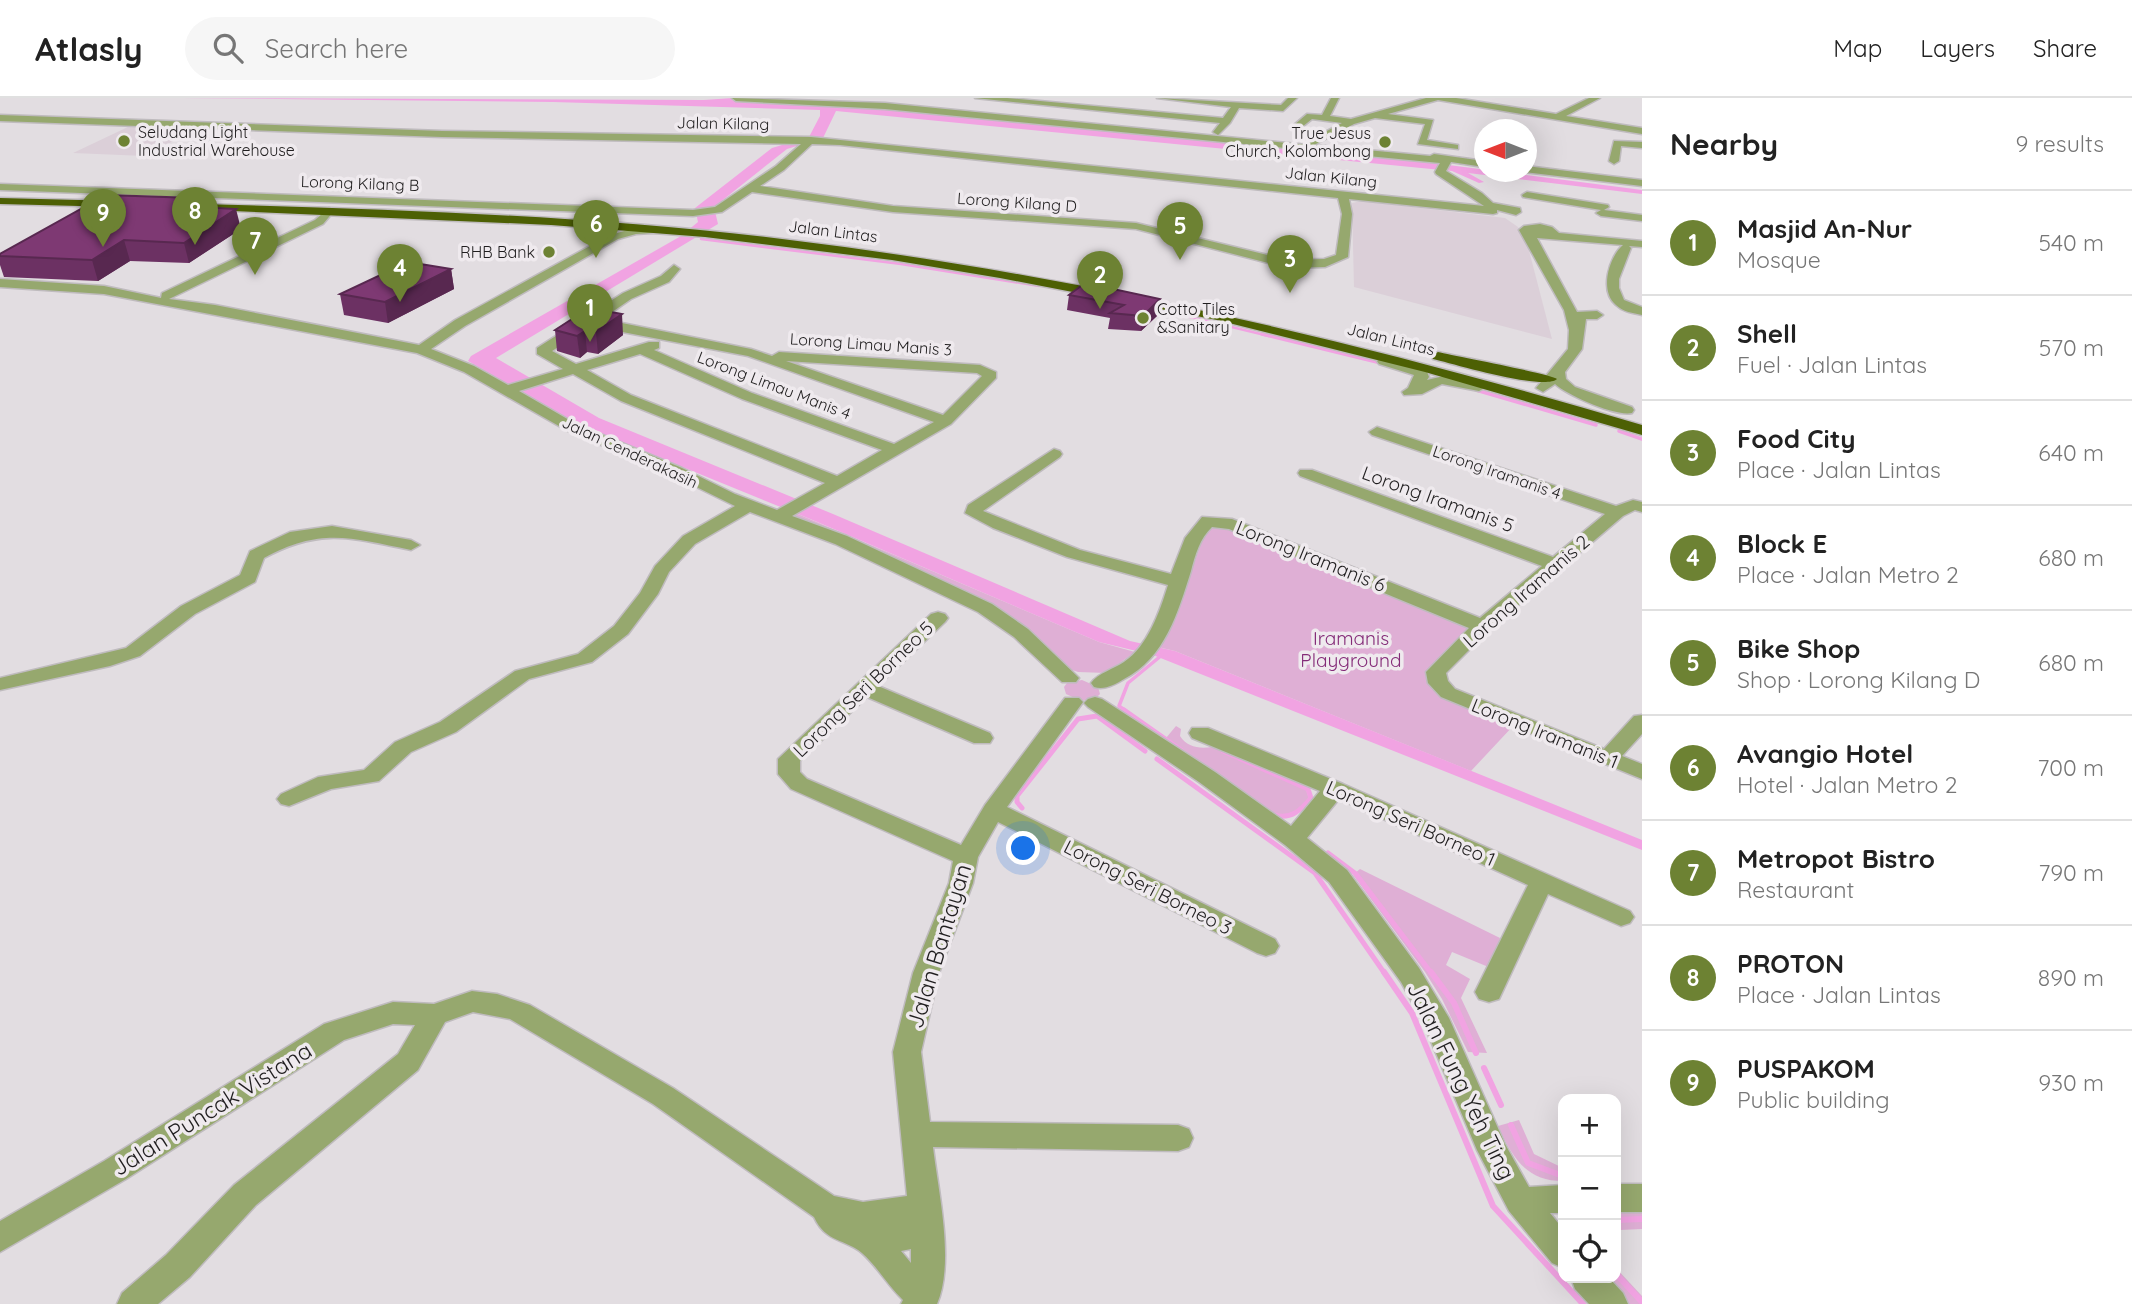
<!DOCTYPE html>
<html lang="en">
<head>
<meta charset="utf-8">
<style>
	:root { --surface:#fff; --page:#f6f6f6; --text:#222; --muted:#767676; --line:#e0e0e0; --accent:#6d8233 }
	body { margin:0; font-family:Quicksand,sans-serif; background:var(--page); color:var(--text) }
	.controls { position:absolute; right:21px; bottom:21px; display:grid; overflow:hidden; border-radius:14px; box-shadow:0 7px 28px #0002 }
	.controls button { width:63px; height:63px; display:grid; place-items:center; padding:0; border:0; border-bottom:2px solid var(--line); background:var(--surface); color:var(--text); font:35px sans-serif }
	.compass { position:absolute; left:1474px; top:21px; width:63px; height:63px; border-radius:50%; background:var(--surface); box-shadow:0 7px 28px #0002; rotate:270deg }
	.you { position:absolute; left:1024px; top:751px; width:24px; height:24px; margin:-18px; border:5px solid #fff; border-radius:50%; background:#1a73e8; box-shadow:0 0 0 10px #1a73e833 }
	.badge { display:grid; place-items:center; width:46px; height:46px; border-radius:50%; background:var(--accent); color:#fff; font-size:23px; font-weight:700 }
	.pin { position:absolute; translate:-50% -58px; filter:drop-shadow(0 2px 4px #0008) }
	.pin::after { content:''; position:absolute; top:37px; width:24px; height:21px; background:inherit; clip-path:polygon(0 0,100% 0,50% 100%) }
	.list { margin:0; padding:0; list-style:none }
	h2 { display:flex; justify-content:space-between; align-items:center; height:91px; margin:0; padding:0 28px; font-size:30px }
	h2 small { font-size:23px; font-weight:400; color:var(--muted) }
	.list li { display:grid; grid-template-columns:46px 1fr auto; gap:21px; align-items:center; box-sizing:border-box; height:105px; padding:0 28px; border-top:2px solid var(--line) }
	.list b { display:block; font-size:26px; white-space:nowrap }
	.list p { margin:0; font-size:23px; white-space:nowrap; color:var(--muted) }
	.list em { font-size:23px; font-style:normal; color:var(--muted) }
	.icon { flex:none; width:38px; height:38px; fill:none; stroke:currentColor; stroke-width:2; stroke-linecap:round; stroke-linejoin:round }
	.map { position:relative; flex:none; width:1642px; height:1206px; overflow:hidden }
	header { display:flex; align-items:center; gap:42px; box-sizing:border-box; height:98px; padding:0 35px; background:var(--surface); border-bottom:2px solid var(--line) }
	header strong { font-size:33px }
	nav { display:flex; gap:38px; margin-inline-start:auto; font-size:24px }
	.search { width:490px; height:63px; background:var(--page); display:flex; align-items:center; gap:18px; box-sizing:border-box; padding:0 24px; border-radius:38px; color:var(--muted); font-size:26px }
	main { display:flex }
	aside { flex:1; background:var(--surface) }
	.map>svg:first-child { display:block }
</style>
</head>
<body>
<header>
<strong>Atlasly</strong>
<div class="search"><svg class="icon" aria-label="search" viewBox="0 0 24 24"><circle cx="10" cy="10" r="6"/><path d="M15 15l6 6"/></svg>Search here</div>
<nav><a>Map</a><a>Layers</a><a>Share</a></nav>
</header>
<main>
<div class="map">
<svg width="1642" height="1206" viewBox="0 0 1642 1206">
	<rect width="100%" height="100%" fill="#e2dde1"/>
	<!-- built -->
	<g fill="#dbcfd8">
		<path d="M130 28 198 30 145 58 73 55Z"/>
		<path d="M1362 103 1505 120 1518 129 1526 141 1552 241 1354 189 1352 105Z"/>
	</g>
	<!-- green -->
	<g fill="#dfafd5">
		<path d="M793 414 1099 544 1135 554 1106 575 1078 574 1069 571 1019 527 789 418Z"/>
		<path d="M1227 428 1467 528 1468 535 1425 576C1429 598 1493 618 1514 627L1471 673 1175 553 1158 549 1176 515 1206 432 1208 429Z"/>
		<path d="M1082 582 1098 589 1100 596 1097 599 1081 603 1066 596 1064 589 1067 585Z"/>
		<path d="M1176 628 1181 631 1180 638C1187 649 1199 651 1212 649L1300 687 1306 691 1309 700 1297 715 1279 718 1166 640Z"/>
		<path d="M1360 771 1500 840 1491 870 1452 854 1446 867 1470 881 1461 900 1487 955 1468 954 1442 901 1425 874 1353 777Z"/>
		<path d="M1519 1022 1534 1056 1563 1070V1083C1526 1083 1512 1059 1498 1028Z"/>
		<path d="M1642 1114V1131L1620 1132 1616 1144V1115Z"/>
		<path d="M1616 1170 1642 1198V1206H1623L1598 1180H1616Z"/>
	</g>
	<!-- water -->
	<path fill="#f1a3e2" d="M181 0 704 2 733 0 732 2 736 3 856 7 1332 52 1642 92V96L1468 75 1484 84 1479 85 1452 73 836 13 823 40 787 51 714 109 718 126 496 260 599 320 833 416 1130 543 1175 553 1642 742V752L1153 557 1099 544 815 423 577 326 468 263 471 258 681 138 698 124 695 110 772 50 809 39 820 18V12L553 4Z"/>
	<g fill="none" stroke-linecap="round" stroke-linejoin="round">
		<!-- stream-far3 -->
		<g stroke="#f1a3e2" stroke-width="2.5">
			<path d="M701 141 901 166 1039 188"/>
			<path d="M1156 211 1176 216"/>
			<path d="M1186 218 1269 238"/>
		</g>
		<!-- stream-far2 -->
		<g stroke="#f1a3e2" stroke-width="3.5">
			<path d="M1262 236 1381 265"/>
			<path d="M1476 292 1596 327"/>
			<path d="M1619 333 1642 341"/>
			<path d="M1126 613 1119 608 1128 585 1162 557"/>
		</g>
		<!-- stream-far1 -->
		<g stroke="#f1a3e2" stroke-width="5">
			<path d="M1124 612 1181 652"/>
			<path d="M1223 653 1308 691 1311 700C1301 712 1291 722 1274 717"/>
			<path d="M1157 661 1315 775 1385 876"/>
			<path d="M1022 710 1017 704V698L1078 621 1097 618 1145 653"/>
			<path d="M1328 755 1356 776 1432 876"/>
		</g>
		<!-- stream -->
		<g stroke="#f1a3e2" stroke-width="6">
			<path d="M1384 874 1412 915 1493 1108 1583 1206"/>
			<path d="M1431 874 1454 905 1476 955"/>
			<path d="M1484 970 1501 1007"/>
			<path d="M1511 1027 1528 1065 1563 1078"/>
			<path d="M1616 1122 1642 1121"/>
			<path d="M1616 1176 1642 1204"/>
		</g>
		<!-- minor casing -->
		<g stroke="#bfbbbe" stroke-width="3">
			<g id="minor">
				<path d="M732 0 885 5 1307 47 1308 43 1342 25 1312 21 1302 29 1294 27 1307 16 1322 17 1331 0H1339L1330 18 1351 21 1426 0H1456L1556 16 1589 0H1600L1566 18 1642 30V36L1438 2 1388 16 1433 22 1427 42 1458 47V51L1418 46 1425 26 1375 20 1354 26 1314 47 1430 58 1434 56 1484 63V69L1451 64 1446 73 1482 95 1493 105 1520 110 1521 114 1516 117 1497 112V115L1493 116 1349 101 1352 116 1348 159 1325 169 1288 170 1136 131 893 114 752 94 722 114 693 118 0 92V86L693 112 715 109 776 68 801 46 442 39 0 23V17L442 33 811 39 1484 108 1436 76 1435 74 1440 65 885 11 736 3ZM812 46 840 47 1338 100 1342 116 1336 157 1324 161 1288 162 1136 125 893 108 760 88 784 72Z"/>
				<path d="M975 0H1007L1223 20 1231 9 1157 0 1281 7 1288 0H1297L1283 13 1239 10 1230 25 1218 37 1213 34 1220 25Z"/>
				<path d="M1614 43 1642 44V50L1621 48 1619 63 1614 66 1609 63Z"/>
				<path d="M1526 68 1642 82V88L1524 74H1526Z"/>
				<path d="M1527 94 1608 107 1609 109 1604 112 1642 117V123L1601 118 1596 115 1601 112 1523 99 1522 97Z"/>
				<path d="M329 110 334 113 323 126 169 201 215 207 419 247 455 222 610 137 635 130 663 129 667 130V134L636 136 618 141 465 228 431 251 474 268 508 287 563 271 537 256V250L623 195 661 178 674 167 680 171 669 184 631 201 602 221 751 251 772 258 779 254 980 267 996 274V280L951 326 792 418 847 438 992 506 1028 531 1079 580 1076 584H1062L1014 539 978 514 835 446 750 414 695 446 669 474 658 496 628 536 592 564 529 581 456 634 411 654 379 683 331 691 289 708 281 706 277 701 281 696 318 679 364 672 395 644 440 624 515 573 578 556 614 528 640 495 655 468 683 438 735 408 670 376 566 332 464 274 417 255 104 196 0 189V181L104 188 161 200 162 195 315 122ZM591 228 748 258 934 324 894 346 752 295 654 252 659 250V244H649L576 266 552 253ZM640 256 742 301 882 352 837 378 631 297 587 272ZM786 263 977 275 982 278 943 317ZM573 276 621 303 825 385 777 412 735 396 682 370 576 326 519 293Z"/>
				<path d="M1540 126 1552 129 1559 135 1642 143V149L1629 148 1631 150 1619 181V190L1624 202 1642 209V217C1633 215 1623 214 1616 207 1599 193 1609 159 1623 147L1537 140 1577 214 1597 213 1603 217 1597 221H1586L1582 251 1565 274 1566 281 1575 289 1632 309 1634 312 1632 315C1616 319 1567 297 1555 286L1543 294 1536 290 1568 251 1569 232 1564 212 1519 132 1524 128Z"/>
				<path d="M1384 259 1426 271 1429 279 1427 282 1448 277 1484 286 1486 289 1479 293 1442 286 1422 296 1404 297 1402 294 1408 290 1414 277 1379 266 1377 263Z"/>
				<path d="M1377 329 1616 408 1633 402 1642 404V414L1635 412 1623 418 1489 532 1446 575 1448 583 1455 591 1604 651 1634 618 1642 617V636L1622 658 1642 666V681L1441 599 1428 585 1426 574 1469 530 1229 431 1212 429C1200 440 1195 457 1191 473 1178 514 1165 560 1124 581 1114 587 1105 592 1094 589L1091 585C1098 575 1114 571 1124 564 1148 548 1160 513 1168 487L1067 459 993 430 965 415 968 407 1054 351 1060 353 1062 356 1060 359 983 413 1080 452 1171 476 1185 440 1202 419 1232 421 1480 520 1542 468 1300 378 1298 375 1300 372H1312L1553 459 1605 416 1372 337 1369 334Z"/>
				<path d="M332 428 411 442 420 447 411 452C351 440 321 429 264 460L255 484 195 516 140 558 110 568 0 592V580L126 550 181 508 240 477 250 453 290 434Z"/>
				<path d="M938 514 945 516 948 520 945 524 878 588 990 635 993 640 990 645H974L867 599 800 663V674L807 681 961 747 985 707 1065 600H1079L1083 604 1007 709 1275 841 1279 848 1275 855 1266 858 1257 855 998 724 978 759 973 785 939 875 921 954 930 1024 1178 1027 1189 1031 1193 1040 1189 1049 1178 1053 933 1049C938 1093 955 1164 937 1206H901L903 1202C888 1188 877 1168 862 1155 846 1141 826 1145 814 1119L653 1006 510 921 473 914 445 924 418 972 256 1107 190 1179 158 1206H117L122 1195 166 1157 234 1087 398 956 415 927 393 926 344 942 126 1081 0 1154V1123L104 1063 324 926 393 904 434 906 472 893 497 896 530 907 673 990 834 1098 863 1104 907 1098 893 954 913 875 949 785 953 763 791 691 778 676V661L931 516ZM911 1151V1165L901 1153Z"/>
				<path d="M1095 599 1102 601 1215 674 1291 728 1320 693 1192 640 1189 635 1192 630H1208L1343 686 1630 813 1634 819 1630 825 1621 828 1548 796 1499 901 1489 904 1479 901 1475 894 1528 787 1339 701 1307 740 1347 772 1419 870 1449 920 1505 1046 1529 1089 1563 1087V1115H1550L1563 1131V1170L1552 1165 1509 1113 1477 1052 1422 922 1401 884 1329 784 1285 747 1199 684 1088 609 1084 605 1088 601Z"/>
				<rect x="1616" y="1086" width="26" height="28"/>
				<path d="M1571 1180H1609L1623 1195 1628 1206H1589L1575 1191Z"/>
			</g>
		</g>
		<!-- highway casing -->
		<g stroke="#bfbbbe" stroke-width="3">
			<g id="highway">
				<path d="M0 100 119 103 124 106 119 109 0 106Z"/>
				<path d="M166 105C372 111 578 116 782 141 1074 176 1360 243 1642 327V337L1425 274 1217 222 1000 180 892 162 705 139 551 127 162 110 161 108Z"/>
				<path d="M1438 254C1454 258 1552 276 1557 281 1544 293 1454 266 1433 261L1431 258Z"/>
			</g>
		</g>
		<!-- minor -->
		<use href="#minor" fill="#96a86e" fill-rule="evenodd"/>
		<!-- highway -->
		<use href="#highway" fill="#4d6004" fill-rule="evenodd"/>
	</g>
	<!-- wall -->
	<g fill="#6c3163">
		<path d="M195 109 241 131 189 165 130 163 98 183 4 179 0 167V156Z"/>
		<path d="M451 171 454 191 388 225 344 217 340 196Z"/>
		<path d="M1085 185 1158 217 1141 233 1108 231 1110 220 1067 212 1069 197Z"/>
		<path d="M589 210 623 237 598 256 587 254 580 260 557 253 555 232Z"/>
	</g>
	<!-- shaded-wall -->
	<g fill="#582850">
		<path d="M193 100 198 119 179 108Z"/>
		<path d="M236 111 241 131 189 165 184 145Z"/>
		<path d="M124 142 130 163 98 183 92 162Z"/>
		<path d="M451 171 454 191 388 225 385 204Z"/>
		<path d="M1160 201 1158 217 1141 233 1143 218Z"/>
		<path d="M622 216 623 237 598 256 596 234Z"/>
		<path d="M585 233 587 254 580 260 577 238Z"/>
	</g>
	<!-- building -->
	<g fill="#7e3973" stroke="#582850" stroke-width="2">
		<path d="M106 97 193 100 179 108 236 111 184 145 124 142 92 162 0 158V156Z"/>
		<path d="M408 164 451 171 385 204 340 196Z"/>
		<path d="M1085 185 1160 201 1143 218 1110 215 1124 207 1069 197Z"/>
		<path d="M589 210 622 216 596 234 585 233 577 238 555 232Z"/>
	</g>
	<!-- markers -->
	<g fill="#6d8233" stroke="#efeaee" stroke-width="2.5">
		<circle cx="124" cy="43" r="7"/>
		<circle cx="1385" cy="44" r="7"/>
		<circle cx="549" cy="154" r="7"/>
		<circle cx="1143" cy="220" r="7"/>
	</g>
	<g text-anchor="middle" stroke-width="7" stroke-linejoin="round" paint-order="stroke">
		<!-- far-street labels -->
		<g font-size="16" fill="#201e1f" stroke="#efeaee">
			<text transform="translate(723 25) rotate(1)" y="6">Jalan Kilang</text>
			<text transform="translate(1331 79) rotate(6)" y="6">Jalan Kilang</text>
			<text transform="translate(360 85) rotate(2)" y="6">Lorong Kilang B</text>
			<text transform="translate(1017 104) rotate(4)" y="6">Lorong Kilang D</text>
			<text transform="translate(833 133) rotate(7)" y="6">Jalan Lintas</text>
			<text transform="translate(1391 241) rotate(14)" y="6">Jalan Lintas</text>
			<text transform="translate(871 246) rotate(4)" y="6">Lorong Limau Manis 3</text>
			<text transform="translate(774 287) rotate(21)" y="6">Lorong Limau Manis 4</text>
			<text transform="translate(630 354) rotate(25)" y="6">Jalan Cenderakasih</text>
			<text transform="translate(1497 374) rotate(19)" y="6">Lorong Iramanis 4</text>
		</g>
		<!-- far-poi labels -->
		<g font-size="16" fill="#201e1f" stroke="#efeaee" text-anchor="start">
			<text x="138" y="40">Seludang Light<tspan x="138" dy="18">Industrial Warehouse</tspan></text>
			<text x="1371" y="41" text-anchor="end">True Jesus<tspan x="1371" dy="18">Church, Kolombong</tspan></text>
			<text x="535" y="160" text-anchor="end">RHB Bank</text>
			<text x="1157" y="217">Cotto Tiles<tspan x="1157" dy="18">&amp;Sanitary</tspan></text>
		</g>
		<!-- street labels -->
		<g font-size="19" fill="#201e1f" stroke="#efeaee">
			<text transform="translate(1438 401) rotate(20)" y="7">Lorong Iramanis 5</text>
			<text transform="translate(1311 458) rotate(22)" y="7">Lorong Iramanis 6</text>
			<text transform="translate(1526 493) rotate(-41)" y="7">Lorong Iramanis 2</text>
			<text transform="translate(863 591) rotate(-44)" y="7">Lorong Seri Borneo 5</text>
			<text transform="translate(1545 635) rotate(22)" y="7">Lorong Iramanis 1</text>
			<text transform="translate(1411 725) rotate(24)" y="7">Lorong Seri Borneo 1</text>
			<text transform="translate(1148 789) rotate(27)" y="7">Lorong Seri Borneo 3</text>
		</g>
		<!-- park labels -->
		<g font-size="19" fill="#842b78" stroke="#efeaee">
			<text x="1351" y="547">Iramanis<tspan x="1351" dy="22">Playground</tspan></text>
		</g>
		<!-- near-street labels -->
		<g font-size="23" fill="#201e1f" stroke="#efeaee">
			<text transform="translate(939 848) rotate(-73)" y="8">Jalan Bantayan</text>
			<text transform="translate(1461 983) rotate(64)" y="8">Jalan Fung Yeh Ting</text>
			<text transform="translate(212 1011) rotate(-32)" y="8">Jalan Puncak Vistana</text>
		</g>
	</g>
</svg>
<div class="controls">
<button>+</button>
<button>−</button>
<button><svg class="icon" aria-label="locate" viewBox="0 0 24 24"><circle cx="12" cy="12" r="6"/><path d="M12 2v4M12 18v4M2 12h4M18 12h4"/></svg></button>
</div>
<svg class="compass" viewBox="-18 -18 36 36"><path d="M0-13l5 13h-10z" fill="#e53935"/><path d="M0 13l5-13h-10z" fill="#767676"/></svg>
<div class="you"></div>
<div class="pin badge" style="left:590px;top:244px">1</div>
<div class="pin badge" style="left:1100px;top:211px">2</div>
<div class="pin badge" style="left:1290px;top:195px">3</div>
<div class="pin badge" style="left:400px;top:204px">4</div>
<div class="pin badge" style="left:1180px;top:162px">5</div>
<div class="pin badge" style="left:596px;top:160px">6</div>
<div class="pin badge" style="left:255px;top:177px">7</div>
<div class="pin badge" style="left:195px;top:147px">8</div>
<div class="pin badge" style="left:103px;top:149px">9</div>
</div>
<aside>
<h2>Nearby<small>9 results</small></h2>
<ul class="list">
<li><span class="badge">1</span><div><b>Masjid An-Nur</b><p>Mosque</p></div><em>540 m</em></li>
<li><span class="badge">2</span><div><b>Shell</b><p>Fuel · Jalan Lintas</p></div><em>570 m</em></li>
<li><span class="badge">3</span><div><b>Food City</b><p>Place · Jalan Lintas</p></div><em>640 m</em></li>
<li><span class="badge">4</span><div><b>Block E</b><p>Place · Jalan Metro 2</p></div><em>680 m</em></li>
<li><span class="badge">5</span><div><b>Bike Shop</b><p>Shop · Lorong Kilang D</p></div><em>680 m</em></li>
<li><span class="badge">6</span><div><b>Avangio Hotel</b><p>Hotel · Jalan Metro 2</p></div><em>700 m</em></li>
<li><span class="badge">7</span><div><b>Metropot Bistro</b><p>Restaurant</p></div><em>790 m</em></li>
<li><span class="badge">8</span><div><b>PROTON</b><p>Place · Jalan Lintas</p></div><em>890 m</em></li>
<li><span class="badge">9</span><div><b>PUSPAKOM</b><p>Public building</p></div><em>930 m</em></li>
</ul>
</aside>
</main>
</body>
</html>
